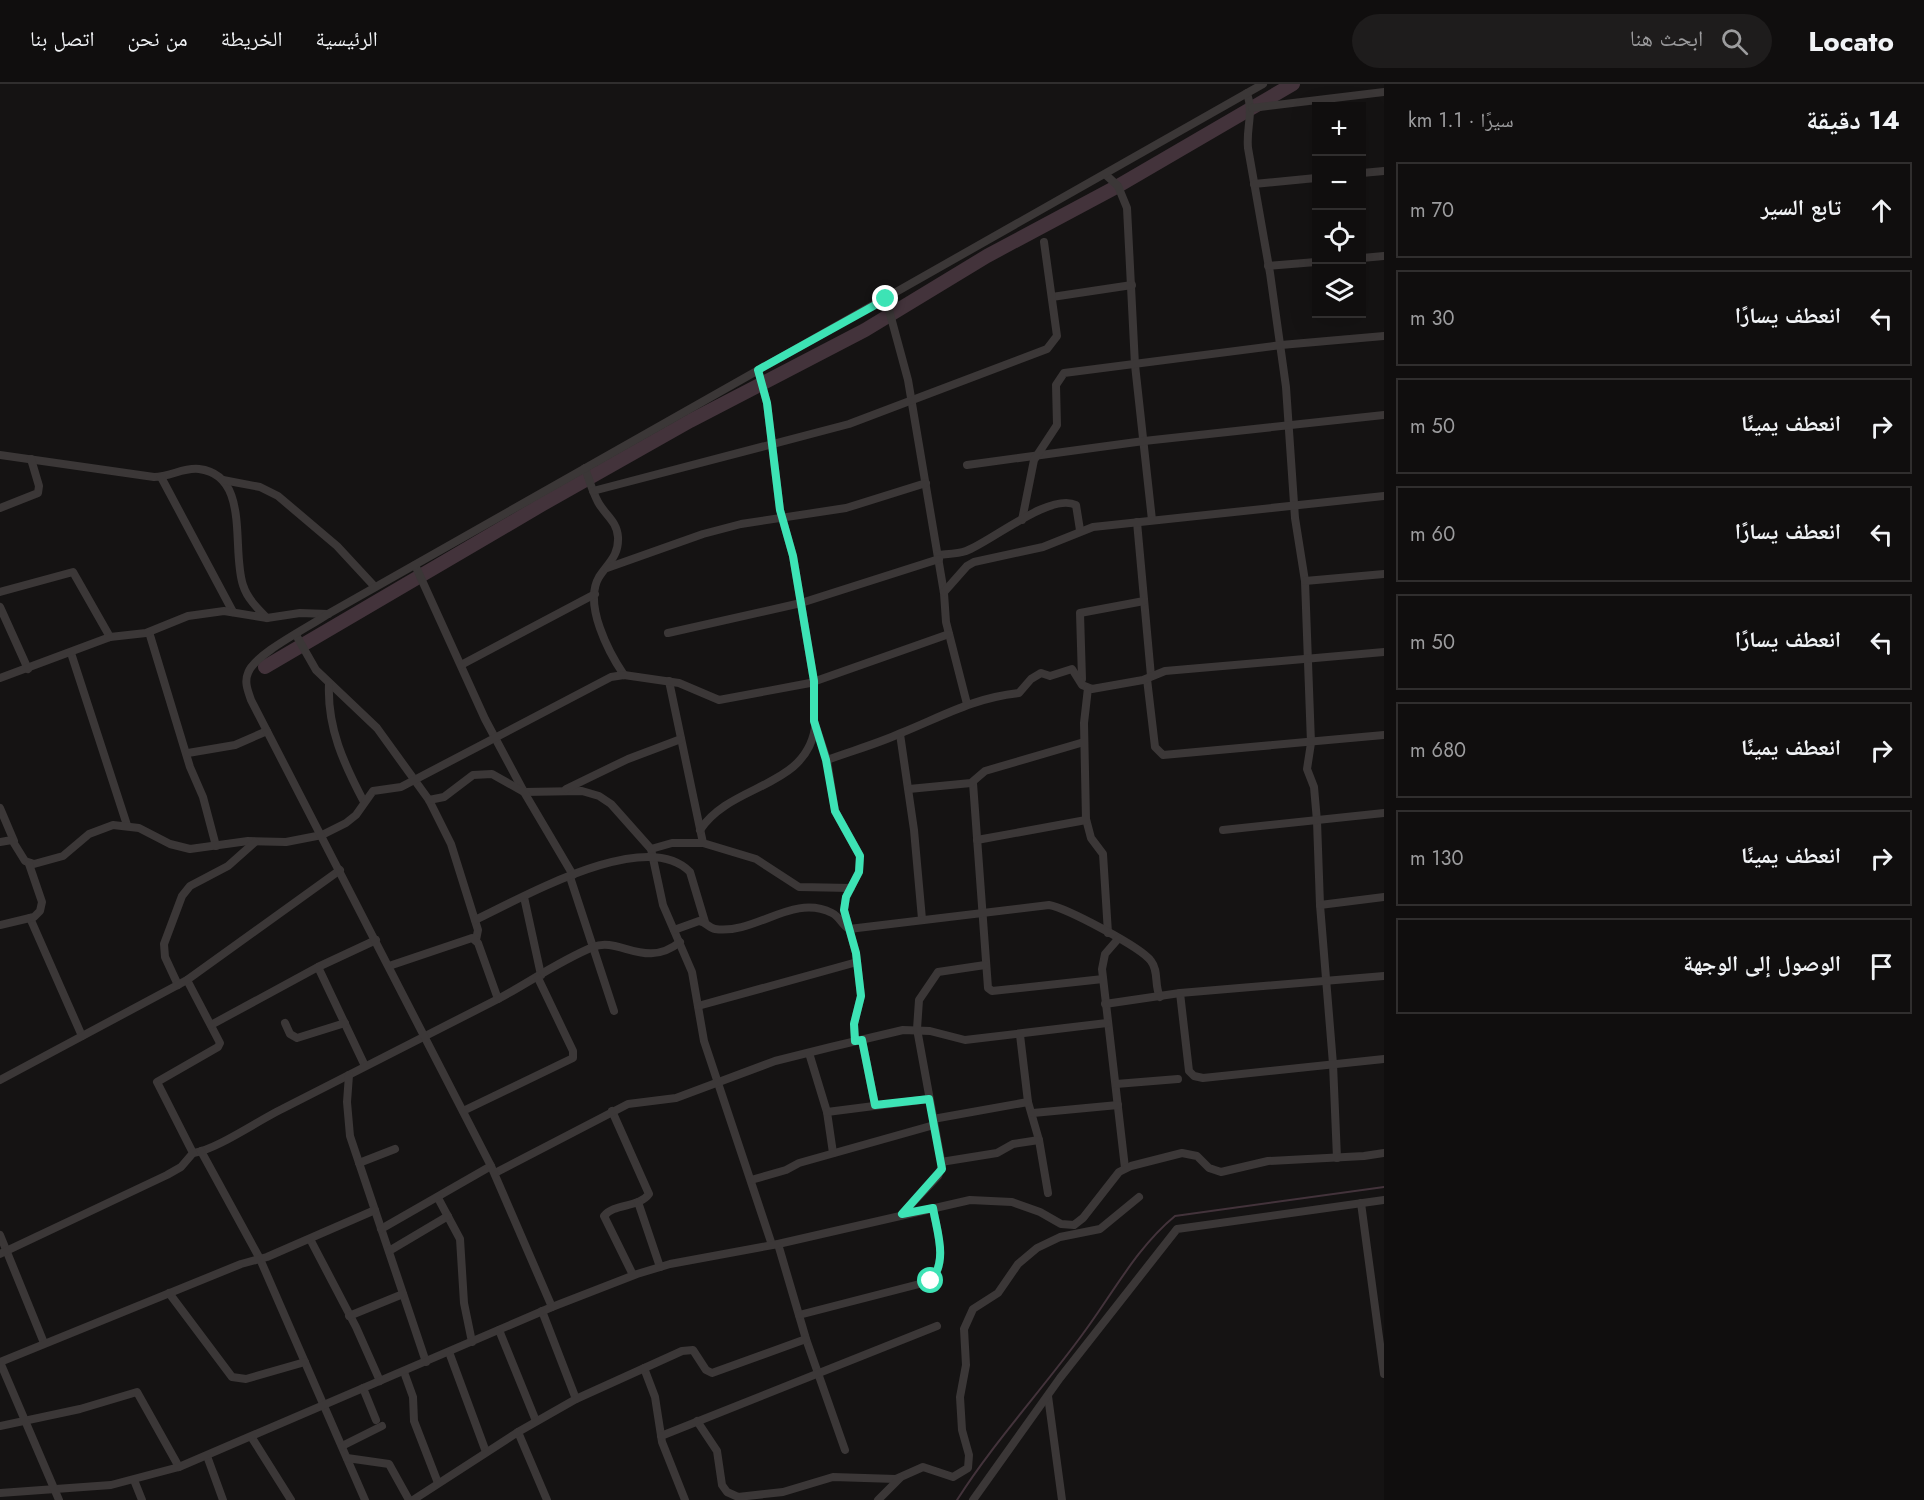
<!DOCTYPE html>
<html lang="ar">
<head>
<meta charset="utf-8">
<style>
	:root { --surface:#100e0e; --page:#1e1c1c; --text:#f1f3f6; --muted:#9c9c9e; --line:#302e2e }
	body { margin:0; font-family:Jost,"Noto Naskh Arabic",sans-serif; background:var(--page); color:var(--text); direction:rtl }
	.controls { position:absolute; right:18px; top:18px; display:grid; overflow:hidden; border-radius:0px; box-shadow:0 6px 24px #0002 }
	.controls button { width:54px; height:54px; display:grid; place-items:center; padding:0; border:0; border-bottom:2px solid var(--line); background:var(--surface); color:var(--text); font:30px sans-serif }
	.stop { position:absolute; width:18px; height:18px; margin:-14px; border:4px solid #3de3b5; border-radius:50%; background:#fff }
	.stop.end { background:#3de3b5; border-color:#fff; box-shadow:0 2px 6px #0008 }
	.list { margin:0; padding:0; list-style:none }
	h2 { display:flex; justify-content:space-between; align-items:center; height:78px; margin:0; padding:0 24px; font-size:26px }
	h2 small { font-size:20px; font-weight:400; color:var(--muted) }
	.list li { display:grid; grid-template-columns:39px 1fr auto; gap:18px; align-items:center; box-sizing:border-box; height:96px; margin:0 12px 12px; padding:0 12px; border:2px solid var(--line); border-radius:0px }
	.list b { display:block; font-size:22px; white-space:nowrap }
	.list em { font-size:20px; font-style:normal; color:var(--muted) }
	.icon { flex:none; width:33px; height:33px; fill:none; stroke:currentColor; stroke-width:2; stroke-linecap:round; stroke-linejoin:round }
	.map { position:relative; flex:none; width:1384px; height:1416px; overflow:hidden; direction:ltr }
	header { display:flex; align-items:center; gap:36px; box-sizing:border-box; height:84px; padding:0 30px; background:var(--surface); border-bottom:2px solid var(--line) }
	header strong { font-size:28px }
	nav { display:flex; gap:33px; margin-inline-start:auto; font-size:21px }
	.search { width:420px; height:54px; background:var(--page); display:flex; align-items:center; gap:15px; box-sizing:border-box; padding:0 21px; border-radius:33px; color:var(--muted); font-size:22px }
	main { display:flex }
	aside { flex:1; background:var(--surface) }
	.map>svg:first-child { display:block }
</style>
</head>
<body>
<header>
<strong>Locato</strong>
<div class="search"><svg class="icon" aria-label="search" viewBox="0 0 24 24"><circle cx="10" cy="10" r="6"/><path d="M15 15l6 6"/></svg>ابحث هنا</div>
<nav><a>الرئيسية</a><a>الخريطة</a><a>من نحن</a><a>اتصل بنا</a></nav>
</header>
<main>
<aside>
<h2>14 دقيقة<small>سيرًا · 1.1 km</small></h2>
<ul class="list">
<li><svg class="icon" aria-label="ahead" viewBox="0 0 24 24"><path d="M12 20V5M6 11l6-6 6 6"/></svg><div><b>تابع السير</b></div><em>70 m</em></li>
<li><svg class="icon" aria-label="left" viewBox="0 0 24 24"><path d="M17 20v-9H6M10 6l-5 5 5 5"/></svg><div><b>انعطف يسارًا</b></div><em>30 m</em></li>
<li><svg class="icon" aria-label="right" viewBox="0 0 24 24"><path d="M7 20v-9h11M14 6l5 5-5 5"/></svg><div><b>انعطف يمينًا</b></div><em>50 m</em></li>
<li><svg class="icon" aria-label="left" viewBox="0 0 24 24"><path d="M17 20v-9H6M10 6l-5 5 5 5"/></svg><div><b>انعطف يسارًا</b></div><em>60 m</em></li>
<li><svg class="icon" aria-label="left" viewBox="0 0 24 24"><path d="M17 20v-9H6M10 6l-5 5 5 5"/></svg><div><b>انعطف يسارًا</b></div><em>50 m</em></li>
<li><svg class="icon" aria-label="right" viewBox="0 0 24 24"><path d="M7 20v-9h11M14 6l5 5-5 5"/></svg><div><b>انعطف يمينًا</b></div><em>680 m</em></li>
<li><svg class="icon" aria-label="right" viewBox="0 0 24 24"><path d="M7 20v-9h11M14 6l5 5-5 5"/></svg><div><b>انعطف يمينًا</b></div><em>130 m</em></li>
<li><svg class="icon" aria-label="arrive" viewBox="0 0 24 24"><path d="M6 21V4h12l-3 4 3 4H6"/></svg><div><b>الوصول إلى الوجهة</b></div></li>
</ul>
</aside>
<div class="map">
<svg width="1384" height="1416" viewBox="0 0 1384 1416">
	<rect width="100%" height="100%" fill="#151313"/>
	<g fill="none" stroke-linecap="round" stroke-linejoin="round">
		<!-- stream -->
		<path stroke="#43333b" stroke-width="2" d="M957 1416C994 1358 1041 1307 1082 1251 1112 1211 1136 1164 1175 1132L1384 1103"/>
		<!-- river -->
		<path stroke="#43333b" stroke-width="14" d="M265 583 543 420 690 337 865 246 987 172 1118 102 1293 0"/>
		<!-- street -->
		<g stroke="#3b3737" stroke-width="8">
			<path d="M1247 9C1254 30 1246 43 1248 64L1270 189 1286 303 1295 434 1305 497 1311 659 1307 685 1314 703 1317 737 1320 821 1333 980 1337 1074"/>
			<path d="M1252 24 1384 8"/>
			<path d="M1362 89 1384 87"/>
			<path d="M1106 91 1118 102 1127 124 1135 281 1152 436"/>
			<path d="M1254 100 1316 94"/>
			<path d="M1362 174 1384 172"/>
			<path d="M1268 182 1316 178"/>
			<path d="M1052 213 1132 201"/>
			<path d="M886 215 908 296 944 509 946 538 967 620"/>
			<path d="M758 286 767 319 780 426 793 472 814 597V637L827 676 835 727 860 772 859 788 846 813 844 826 856 869 861 912 854 940 855 957"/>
			<path d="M0 371 154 393C170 393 184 383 199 385 251 391 231 466 243 501 247 514 257 524 267 534"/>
			<path d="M967 381 1144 357 1384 331"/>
			<path d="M585 384C589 395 592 407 598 418 605 431 617 437 618 453 619 472 608 479 599 493 583 520 609 569 624 591"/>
			<path d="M161 393 233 528"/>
			<path d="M223 396 260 403 278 412 337 462 375 503"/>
			<path d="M593 407 849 340 1047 265 1057 252 1044 158"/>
			<path d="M0 424 38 409 39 402 31 375"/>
			<path d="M1022 436 1034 376 1057 341 1056 301 1064 289 1281 261 1384 252"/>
			<path d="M1137 438 1151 592"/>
			<path d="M938 471C946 470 958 470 966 467 991 458 1050 408 1076 421L1080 446"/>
			<path d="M415 481 485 635 524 708 582 707 599 712 611 720 651 765 663 821 692 888 704 957 772 1161"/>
			<path d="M607 484 703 450 741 440 846 424 926 399"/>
			<path d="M1305 497 1384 490"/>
			<path d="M0 508 73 488 110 553"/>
			<path d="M944 508 967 482 974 478 1043 463 1093 443 1384 412"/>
			<path d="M0 523 28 585"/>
			<path d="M149 548 190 683 203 713 216 762"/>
			<path d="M668 549 801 519 939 475"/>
			<path d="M296 551 316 586 377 644 429 716 451 760 478 846 476 856"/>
			<path d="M71 569 127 741"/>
			<path d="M461 581 595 510"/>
			<path d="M0 594 110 553 146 549 188 532 224 527 267 534 300 529 328 530"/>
			<path d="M1082 595 1080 529 1144 517"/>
			<path d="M1147 595 1155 663 1163 671 1384 651"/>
			<path d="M669 597 703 759"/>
			<path d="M329 600C327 644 344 680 364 718"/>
			<path d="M900 650 914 746 922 835"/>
			<path d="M188 669 235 661 267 647"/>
			<path d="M827 676C851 667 877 660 901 649 943 632 973 614 1019 609L1031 595 1041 589 1050 592 1072 585 1082 601 1092 605 1143 596 1165 587 1384 568"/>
			<path d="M973 699 988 904 992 907 1103 895"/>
			<path d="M566 705 628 675 681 655"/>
			<path d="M909 705 971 699 985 687 1084 658"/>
			<path d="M429 716 444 713 473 691 492 690 524 708 573 791"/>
			<path d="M0 724 14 757"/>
			<path d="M1086 735 1091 754 1103 770 1108 849"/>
			<path d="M700 746C731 699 805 705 815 644"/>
			<path d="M1223 746 1384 729"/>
			<path d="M977 756 1086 736 1084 639 1088 604"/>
			<path d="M0 758 12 756 25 777 34 780 63 772 89 750 113 741 139 744 170 760 190 765 248 757 286 758 322 751 346 739 356 731 373 707 401 703 611 593 624 591 679 599 719 616 810 599 949 550"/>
			<path d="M651 765 672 759H703L756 775 799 803 851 804"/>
			<path d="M570 793 614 927"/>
			<path d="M524 813 541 891"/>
			<path d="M1320 821 1384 813"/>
			<path d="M30 834 82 952"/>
			<path d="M475 836C522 814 646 742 690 788L705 838"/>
			<path d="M0 841 34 833 40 827 42 818 29 780"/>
			<path d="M674 846 699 837C706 838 709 844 715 845 756 851 792 809 832 829 840 833 842 841 849 845L1049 821C1066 824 1141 863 1151 877 1159 887 1154 901 1160 913"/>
			<path d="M1118 855 1105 870 1102 885 1125 1084"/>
			<path d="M389 882 472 854 478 859 498 915"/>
			<path d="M318 883 365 982"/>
			<path d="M187 896 220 959 218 963 157 998 193 1069C216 1066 259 1036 282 1025 354 988 426 952 498 915 530 898 559 877 593 863 619 852 645 886 680 858"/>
			<path d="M178 901 165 873 164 860 182 812 190 802 228 782 255 758"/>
			<path d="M1180 909 1189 987 1194 992 1203 994 1384 975"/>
			<path d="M1105 920 1180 909 1384 892"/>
			<path d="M698 922 857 878"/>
			<path d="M285 939 290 950 297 954 345 939"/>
			<path d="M211 941 318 883 376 856"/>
			<path d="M862 956 875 1021"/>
			<path d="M809 969 827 1028 833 1069"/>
			<path d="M349 991 347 1018 350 1052 426 1278"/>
			<path d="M0 996 187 896 340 786"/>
			<path d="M1116 1000 1178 995"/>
			<path d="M1028 1018 1039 1056 1048 1109"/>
			<path d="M463 1027 573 974V967L538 894"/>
			<path d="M612 1027 649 1110C639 1124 614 1119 604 1132L633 1191"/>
			<path d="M827 1028 929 1015"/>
			<path d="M1033 1029 1118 1021"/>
			<path d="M933 1035 1028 1018 1020 951"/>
			<path d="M201 1067 260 1175 365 1416"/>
			<path d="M941 1078 997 1069 1013 1060 1039 1056"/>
			<path d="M359 1079 395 1065"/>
			<path d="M495 1089 628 1020 676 1014 775 977 831 963 903 946 930 947 965 956 1107 939"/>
			<path d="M751 1096 786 1086 799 1079 934 1041"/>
			<path d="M438 1114 460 1155 464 1219 472 1258"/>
			<path d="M638 1118 660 1183"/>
			<path d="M1361 1119 1384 1290"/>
			<path d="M902 1130 938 1092 942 1082 917 945 919 916 938 888 985 881"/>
			<path d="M381 1145 491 1082"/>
			<path d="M0 1151 44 1259"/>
			<path d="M310 1155 356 1243 380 1297"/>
			<path d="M778 1160 806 1255 845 1366"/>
			<path d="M389 1167 448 1132"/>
			<path d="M0 1170 167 1091 181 1083 193 1069"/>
			<path d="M169 1209 232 1293 246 1295 305 1278"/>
			<path d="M552 1223 491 1082 251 616C248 607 244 598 248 589 254 570 311 542 328 530L1263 0"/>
			<path d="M542 1227 576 1315"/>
			<path d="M799 1231 931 1197C948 1176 937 1148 933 1124"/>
			<path d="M349 1232 403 1210"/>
			<path d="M499 1246 536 1337"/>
			<path d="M449 1268 486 1368"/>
			<path d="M644 1284 655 1313 662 1358 685 1416"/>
			<path d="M404 1288 413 1313 414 1337 438 1399"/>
			<path d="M363 1304 376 1336"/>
			<path d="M1048 1312 1062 1416"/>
			<path d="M697 1337 717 1367 722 1401 727 1408 738 1413 783 1408 833 1393 896 1395 923 1383 953 1393 968 1384 969 1371 962 1346 960 1313 966 1281 964 1245 973 1225 998 1209 1018 1180 1037 1164 1060 1153 1100 1145 1139 1113"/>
			<path d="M0 1342 80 1325 137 1308 179 1383"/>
			<path d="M518 1348 547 1416"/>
			<path d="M661 1352 937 1242"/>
			<path d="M252 1354 291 1416"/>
			<path d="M342 1362 382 1342"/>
			<path d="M207 1372 223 1416"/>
			<path d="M347 1374 389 1380 409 1416"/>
			<path d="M134 1396 142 1416"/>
			<path d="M0 1409 111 1401 179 1383 552 1223 637 1190 670 1180 778 1160 970 1116 1012 1118 1040 1128 1061 1140 1074 1141 1083 1134 1119 1088 1131 1082 1182 1069 1197 1072 1209 1084 1221 1088 1268 1077 1364 1072 1384 1069"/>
			<path d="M59 1416 0 1278 241 1180 267 1173 375 1126"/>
			<path d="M413 1416 518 1348 576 1315 682 1267 693 1266 706 1286 712 1289 806 1255"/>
			<path d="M878 1416 900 1394"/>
			<path d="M973 1416 1060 1294 1177 1145 1384 1116"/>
		</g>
	</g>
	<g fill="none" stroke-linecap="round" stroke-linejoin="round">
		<!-- route -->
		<path stroke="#3de3b5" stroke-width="8" d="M886 215 758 286 767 319 780 426 793 472 814 597V637L826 676 835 727 860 772 859 788 846 813 844 826 856 869 861 912 854 940 855 957 862 956 875 1021 929 1015 942 1085 902 1130 933 1124C937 1148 948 1176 931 1197"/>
	</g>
</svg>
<div class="controls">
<button>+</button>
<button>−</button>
<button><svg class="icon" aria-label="locate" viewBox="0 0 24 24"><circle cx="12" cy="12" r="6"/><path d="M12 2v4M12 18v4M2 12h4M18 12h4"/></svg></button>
<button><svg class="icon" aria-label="layers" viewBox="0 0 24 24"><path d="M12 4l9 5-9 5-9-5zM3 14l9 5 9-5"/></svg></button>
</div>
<div class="stop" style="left:931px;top:1197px"></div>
<div class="stop end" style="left:886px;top:215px"></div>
</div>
</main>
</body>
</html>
